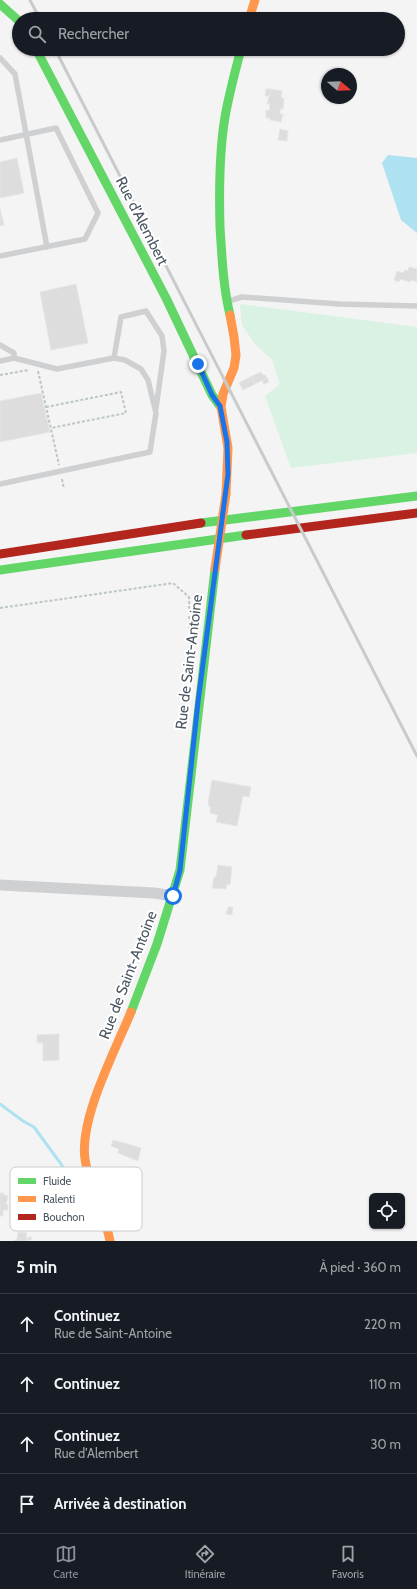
<!DOCTYPE html>
<html lang="fr">
<head>
<meta charset="utf-8">
<style>
	:root { --surface:#171b24; --page:#242831; --text:#f1f3f6; --muted:#9ea1a6; --line:#363941; --accent:#8c9099 }
	body { margin:0; font-family:Cabin,sans-serif; background:var(--page); color:var(--text) }
	.controls { position:absolute; right:12px; bottom:12px; display:grid; overflow:hidden; border-radius:6px; box-shadow:0 1px 3px #0004 }
	.controls button { width:36px; height:36px; display:grid; place-items:center; padding:0; border:0; border-bottom:1px solid var(--line); background:var(--surface); color:var(--text); font:20px sans-serif }
	.compass { position:absolute; left:321px; top:68px; width:36px; height:36px; border-radius:50%; background:var(--surface); box-shadow:0 1px 3px #0004; rotate:109deg }
	.stop { position:absolute; width:12px; height:12px; margin:-9px; border:3px solid #1a73e8; border-radius:50%; background:#fff }
	.stop.end { background:#1a73e8; border-color:#fff; box-shadow:0 1px 4px #0008 }
	.list { margin:0; padding:0; list-style:none }
	h2 { display:flex; justify-content:space-between; align-items:center; height:52px; margin:0; padding:0 16px; font-size:17px }
	h2 small { font-size:13px; font-weight:400; color:var(--muted) }
	.list li { display:grid; grid-template-columns:26px 1fr auto; gap:12px; align-items:center; box-sizing:border-box; height:60px; padding:0 16px; border-top:1px solid var(--line) }
	.list b { display:block; font-size:15px; white-space:nowrap }
	.list p { margin:0; font-size:13px; white-space:nowrap; color:var(--muted) }
	.list em { font-size:13px; font-style:normal; color:var(--muted) }
	.icon { flex:none; width:22px; height:22px; fill:none; stroke:currentColor; stroke-width:2; stroke-linecap:round; stroke-linejoin:round }
	.map { position:relative; flex:none; width:417px; height:1241px; overflow:hidden }
	.search { position:absolute; background:var(--surface); box-shadow:0 1px 3px #0004; left:12px; right:12px; top:12px; height:44px; display:flex; align-items:center; gap:10px; box-sizing:border-box; padding:0 14px; border-radius:22px; color:var(--muted); font-size:15px }
	.sheet { height:292px; background:var(--surface) }
	nav { display:flex; justify-content:space-around; align-items:center; box-sizing:border-box; height:56px; border-top:1px solid var(--line); background:var(--surface); font-size:11px; color:var(--muted) }
	nav a { display:grid; justify-items:center; gap:2px }
	nav .on { color:var(--accent) }
	.map>svg:first-child { display:block }
</style>
</head>
<body>
<div class="map">
<svg width="417" height="1241" viewBox="0 0 417 1241">
	<rect width="100%" height="100%" fill="#f4f4f4"/>
	<!-- green -->
	<path fill="#d9f2e3" d="M240 304 417 327V453L291 468 265 396 280 384 272 360 255 344 242 325Z"/>
	<!-- water -->
	<path fill="#aee2f0" d="M388 155 417 158V233L401 220 382 163Z"/>
	<g fill="none" stroke-linecap="round" stroke-linejoin="round">
		<!-- stream -->
		<path stroke="#aee2f0" stroke-width="3" d="M0 1104 23 1121 34 1127 61 1164 71 1181 74 1182 96 1215"/>
	</g>
	<!-- building -->
	<g fill="#ddddde" stroke="#e5e6e7">
		<path d="M266 89H271L270 96H265Z"/>
		<path d="M271 89 282 91 281 98H284L283 109H280V114H283L281 122 270 120V118H266V110L269 111 270 104H267Z"/>
		<path d="M280 129 288 131 287 141 278 140Z"/>
		<path d="M17 158 24 193 0 198V162Z"/>
		<path d="M0 208 4 225 0 226Z"/>
		<path d="M409 267 417 269V282L412 280 410 282 400 279 399 282 394 280 397 271 403 273 405 270 408 271Z"/>
		<path d="M76 284 88 343 51 350 40 292Z"/>
		<path d="M261 372 263 375H265L267 378 255 384 252 376Z"/>
		<path d="M252 376 255 384 243 390 239 383Z"/>
		<path d="M267 378 269 382 264 384 262 381Z"/>
		<path d="M41 393 50 432 0 442V401Z"/>
		<path d="M212 780 251 787 249 797 243 796 237 826 216 822 218 815 210 813 211 807 209 806 208 803Z"/>
		<path d="M218 865 232 867 230 885 227 884 226 889 212 888 214 877H216Z"/>
		<path d="M228 907H233L232 915 226 914Z"/>
		<path d="M59 1034V1060L43 1061V1043H37V1035Z"/>
		<path d="M113 1140 141 1148 138 1161 118 1153 119 1149 111 1146Z"/>
		<path d="M0 1193H4V1195L8 1196 6 1204 8 1205V1210H3V1216H0Z"/>
		<path d="M18 1232 27 1233 26 1238 28 1241H14L17 1239Z"/>
		<path d="M30 1236 32 1239 28 1241 27 1239Z"/>
	</g>
	<g fill="none" stroke-linecap="round" stroke-linejoin="round">
		<!-- path -->
		<g stroke="#bcc7c4" stroke-width="2" stroke-dasharray="3 2" stroke-linecap="butt">
			<path d="M38 371 59 465"/>
			<path d="M0 375 29 370"/>
			<path d="M46 407 121 392 126 413 51 428"/>
			<path d="M62 479 64 489"/>
			<path d="M0 608 173 583 189 597 190 669"/>
		</g>
		<!-- lane -->
		<g stroke="#ced0d2" stroke-width="5.5">
			<path d="M0 58 15 74 47 247"/>
			<path d="M0 140 56 128 98 213 85 239 0 256"/>
			<path d="M229 301 242 297 339 304 417 306"/>
			<path d="M0 345 14 353V358"/>
			<path d="M114 358 121 317 146 311 162 336 164 351 156 408"/>
			<path d="M0 361 14 358 57 369 114 358 125 360 141 369 148 380 156 413 150 452 0 484"/>
		</g>
		<!-- street -->
		<path stroke="#ced0d2" stroke-width="11" d="M0 885 154 893 173 896"/>
		<!-- fast -->
		<g stroke="#63d668" stroke-width="9">
			<path d="M0 4 19 21"/>
			<path d="M36 49 166 298 212 395 220 406"/>
			<path d="M230 315C223 286 222 257 220 227 219 191 219 153 225 117 229 94 235 72 241 49"/>
			<path d="M201 523 417 496"/>
			<path d="M0 570 246 535"/>
			<path d="M131 1012 157 944 180 870 215 569"/>
		</g>
		<!-- slow -->
		<g stroke="#ff974d" stroke-width="9">
			<path d="M249 19 255 0"/>
			<path d="M226 494 228 448 221 407 223 394 234 368 236 355 234 337 230 315"/>
			<path d="M110 1241C105 1213 89 1188 85 1159 79 1119 115 1051 131 1012"/>
		</g>
		<!-- jam -->
		<g stroke="#b3261e" stroke-width="9">
			<path d="M246 535 417 513"/>
			<path d="M0 554 201 523"/>
		</g>
		<!-- rail -->
		<g stroke="#c9cacc" stroke-width="3">
			<path d="M30 0 40 19"/>
			<path d="M55 49 417 756"/>
		</g>
		<!-- slow-bridge -->
		<path stroke="#ff974d" stroke-width="9" d="M215 569 226 494"/>
	</g>
	<g fill="none" stroke-linecap="round" stroke-linejoin="round">
		<!-- route -->
		<path stroke="#1a73e8" stroke-width="5" d="M173 896 180 870 198 702 228 474 227 442 220 406 212 395 198 364"/>
	</g>
	<g text-anchor="middle" stroke-width="4" stroke-linejoin="round" paint-order="stroke">
		<!-- street labels -->
		<g font-size="15" fill="#4a5661" stroke="#fff">
			<text transform="translate(142 221) rotate(63)" y="5">Rue d’Alembert</text>
			<text transform="translate(189 662) rotate(-83)" y="5">Rue de Saint-Antoine</text>
			<text transform="translate(128 975) rotate(-69)" y="5">Rue de Saint-Antoine</text>
		</g>
	</g>
	<!-- legend -->
	<rect x="10" y="1167" width="132" height="64" rx="6" fill="#fff" stroke="#c9ccd0" stroke-width="1"/>
	<rect x="18" y="1178" width="18" height="6" fill="#63d668"/>
	<rect x="18" y="1196" width="18" height="6" fill="#ff974d"/>
	<rect x="18" y="1214" width="18" height="6" fill="#b3261e"/>
	<g font-size="11" fill="#4a5661">
		<text x="43" y="1185">Fluide</text>
		<text x="43" y="1203">Ralenti</text>
		<text x="43" y="1221">Bouchon</text>
	</g>
</svg>
<div class="controls">
<button><svg class="icon" aria-label="locate" viewBox="0 0 24 24"><circle cx="12" cy="12" r="6"/><path d="M12 2v4M12 18v4M2 12h4M18 12h4"/></svg></button>
</div>
<svg class="compass" viewBox="-18 -18 36 36"><path d="M0-13l5 13h-10z" fill="#e53935"/><path d="M0 13l5-13h-10z" fill="#9ea1a6"/></svg>
<div class="stop" style="left:173px;top:896px"></div>
<div class="stop end" style="left:198px;top:364px"></div>
<div class="search"><svg class="icon" aria-label="search" viewBox="0 0 24 24"><circle cx="10" cy="10" r="6"/><path d="M15 15l6 6"/></svg>Rechercher</div>
</div>
<section class="sheet">
<h2>5 min<small>À pied · 360 m</small></h2>
<ul class="list">
<li><svg class="icon" aria-label="ahead" viewBox="0 0 24 24"><path d="M12 20V5M6 11l6-6 6 6"/></svg><div><b>Continuez</b><p>Rue de Saint-Antoine</p></div><em>220 m</em></li>
<li><svg class="icon" aria-label="ahead" viewBox="0 0 24 24"><path d="M12 20V5M6 11l6-6 6 6"/></svg><div><b>Continuez</b></div><em>110 m</em></li>
<li><svg class="icon" aria-label="ahead" viewBox="0 0 24 24"><path d="M12 20V5M6 11l6-6 6 6"/></svg><div><b>Continuez</b><p>Rue d’Alembert</p></div><em>30 m</em></li>
<li><svg class="icon" aria-label="arrive" viewBox="0 0 24 24"><path d="M6 21V4h12l-3 4 3 4H6"/></svg><div><b>Arrivée à destination</b></div></li>
</ul>
</section>
<nav>
<a class="on"><svg class="icon" aria-label="map" viewBox="0 0 24 24"><path d="M3 6l6-2 6 2 6-2v14l-6 2-6-2-6 2zM9 4v14M15 6v14"/></svg>Carte</a>
<a><svg class="icon" aria-label="directions" viewBox="0 0 24 24"><path d="M12 3l9 9-9 9-9-9zM9 14v-3h6M13 9l2 2-2 2"/></svg>Itinéraire</a>
<a><svg class="icon" aria-label="saved" viewBox="0 0 24 24"><path d="M7 4h10v16l-5-4-5 4z"/></svg>Favoris</a>
</nav>
</body>
</html>
